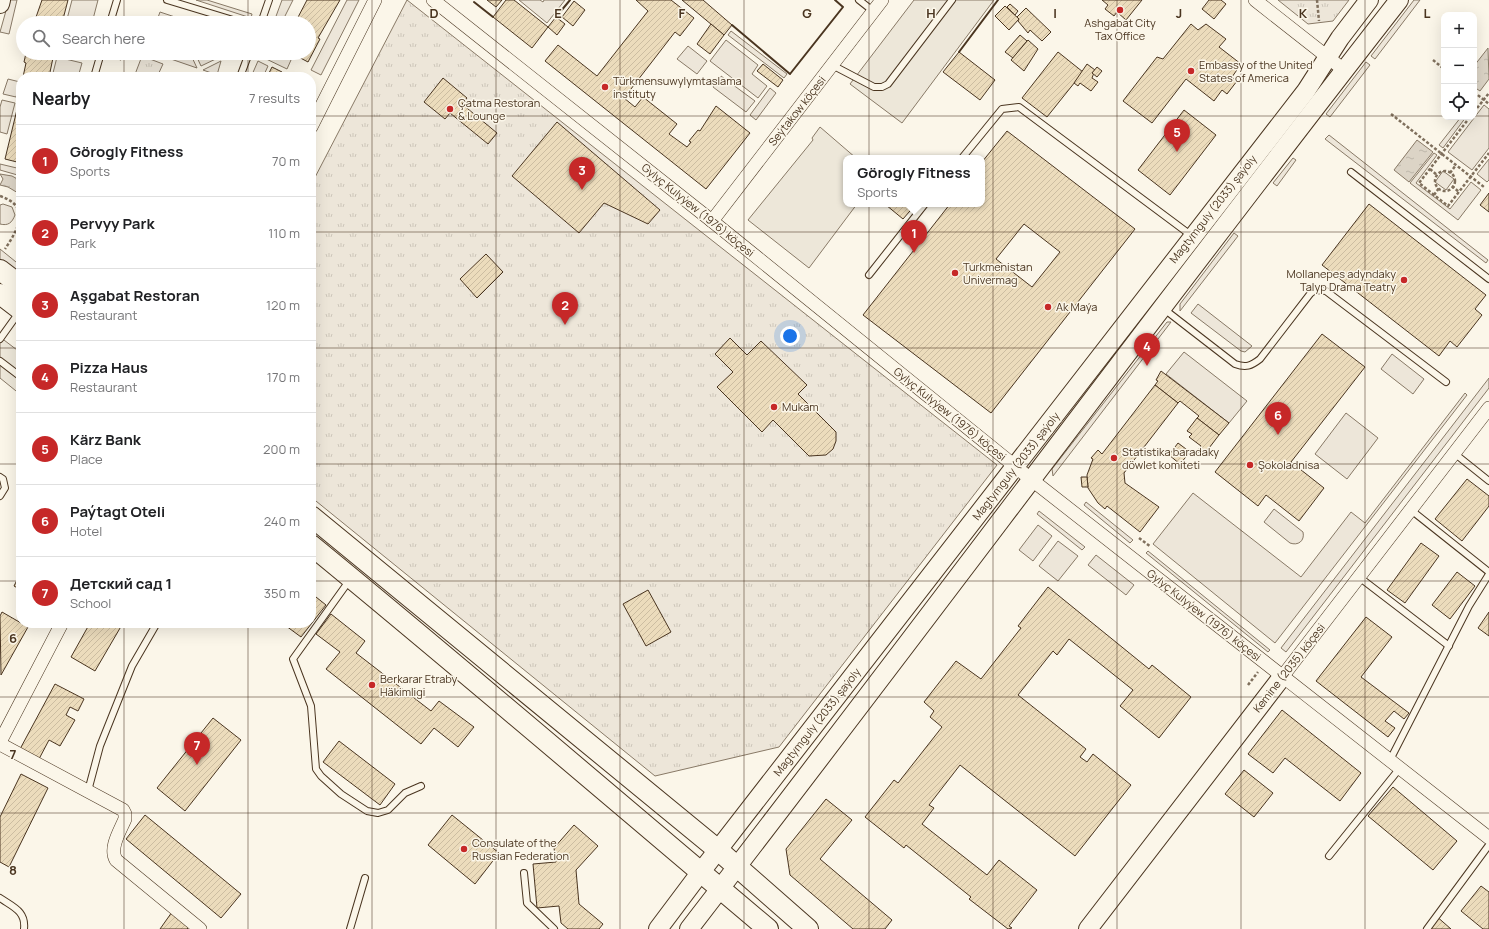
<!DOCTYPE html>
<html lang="en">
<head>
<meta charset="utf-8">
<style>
	:root { --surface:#fff; --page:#f2f2f2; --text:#202124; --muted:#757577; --line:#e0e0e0; --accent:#c62828 }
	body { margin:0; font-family:Manrope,sans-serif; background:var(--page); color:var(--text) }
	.controls { position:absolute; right:12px; top:12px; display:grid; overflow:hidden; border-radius:8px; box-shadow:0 4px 16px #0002 }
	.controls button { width:36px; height:36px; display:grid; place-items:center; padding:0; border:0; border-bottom:1px solid var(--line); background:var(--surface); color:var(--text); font:20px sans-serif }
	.you { position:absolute; left:790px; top:336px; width:14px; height:14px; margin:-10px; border:3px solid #fff; border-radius:50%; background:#1a73e8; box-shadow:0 0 0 6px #1a73e833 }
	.badge { display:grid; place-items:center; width:26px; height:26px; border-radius:50%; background:var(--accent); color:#fff; font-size:13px; font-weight:700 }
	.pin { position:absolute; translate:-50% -33px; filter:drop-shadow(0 1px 2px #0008) }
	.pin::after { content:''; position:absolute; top:21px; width:14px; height:12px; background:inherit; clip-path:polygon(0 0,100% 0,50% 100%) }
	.popup { position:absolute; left:843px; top:155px; width:142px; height:52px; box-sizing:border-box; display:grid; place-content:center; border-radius:8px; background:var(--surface); filter:drop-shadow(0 1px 3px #0005); font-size:13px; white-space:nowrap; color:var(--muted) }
	.popup b { font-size:15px; color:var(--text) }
	.popup::after { content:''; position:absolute; left:50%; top:100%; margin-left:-8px; border:8px solid transparent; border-top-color:var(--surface) }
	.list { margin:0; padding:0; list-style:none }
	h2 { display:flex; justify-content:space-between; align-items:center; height:52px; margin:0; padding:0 16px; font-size:17px }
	h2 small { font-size:13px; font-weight:400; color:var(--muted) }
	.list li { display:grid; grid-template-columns:26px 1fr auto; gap:12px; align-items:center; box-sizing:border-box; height:72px; padding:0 16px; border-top:1px solid var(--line) }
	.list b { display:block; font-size:15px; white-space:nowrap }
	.list p { margin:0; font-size:13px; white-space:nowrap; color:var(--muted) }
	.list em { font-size:13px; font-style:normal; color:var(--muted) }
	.icon { flex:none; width:22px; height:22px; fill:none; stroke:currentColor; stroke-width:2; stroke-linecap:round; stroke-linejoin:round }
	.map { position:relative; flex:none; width:1489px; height:929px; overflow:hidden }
	.search { position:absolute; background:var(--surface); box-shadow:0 4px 16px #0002; left:16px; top:16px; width:300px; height:44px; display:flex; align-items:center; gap:10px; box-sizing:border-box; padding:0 14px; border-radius:22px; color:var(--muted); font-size:15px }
	.panel { position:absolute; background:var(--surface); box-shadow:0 4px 16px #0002; left:16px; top:72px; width:300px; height:556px; border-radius:16px }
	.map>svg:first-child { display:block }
</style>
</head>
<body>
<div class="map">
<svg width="1489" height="929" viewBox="0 0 1489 929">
	<defs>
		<pattern id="park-tufts" width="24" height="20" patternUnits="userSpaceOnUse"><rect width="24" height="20" fill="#ede6d9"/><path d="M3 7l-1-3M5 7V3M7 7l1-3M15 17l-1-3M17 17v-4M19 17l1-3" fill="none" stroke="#cdc6ba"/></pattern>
		<pattern id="water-ripples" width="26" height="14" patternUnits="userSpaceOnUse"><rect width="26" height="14" fill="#dcd4c6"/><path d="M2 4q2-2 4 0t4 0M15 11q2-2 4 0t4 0" fill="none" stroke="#beb7aa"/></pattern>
		<pattern id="building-hatch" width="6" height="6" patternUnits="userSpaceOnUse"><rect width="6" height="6" fill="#ecdcbc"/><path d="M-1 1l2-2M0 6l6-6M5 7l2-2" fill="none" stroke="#ccbda1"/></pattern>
	</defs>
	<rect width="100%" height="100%" fill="#fbf6e9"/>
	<!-- grass -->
	<g fill="#ede6d9" stroke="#887966">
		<path d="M9 0H17L9 34 0 32Z"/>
		<path d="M72 0H98L92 23H66Z"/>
		<path d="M196 0H207L252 14 251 18Z"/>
		<path d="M282 0H293L282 22 275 19Z"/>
		<path d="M347 0H359L321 75 311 70Z"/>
		<path d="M519 0H540L543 2 544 0H565L547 23Z"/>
		<path d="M1414 0H1420L1375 59 1371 56Z"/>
		<path d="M160 12 175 17 162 23H156Z"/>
		<path d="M731 31 787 74 784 78 728 35Z"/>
		<path d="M726 40 758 65 752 74 767 86 758 98 710 61Z"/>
		<path d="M688 46 707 61 697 74 677 59Z"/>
		<path d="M173 53H190L197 68 165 57Z"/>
		<path d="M195 53H220L222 56 201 66Z"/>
		<path d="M261 53H277L291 60 287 69 260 56Z"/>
		<path d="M57 57 82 63 78 77H52Z"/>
		<path d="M221 61 217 75 203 70Z"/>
		<path d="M258 61 268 66 263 77H251Z"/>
		<path d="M1366 62 1370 65 1330 117 1326 114Z"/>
		<path d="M721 76 755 101 746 112 713 87Z"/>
		<path d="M8 79 20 82 16 97 3 94Z"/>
		<path d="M770 88 776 93 756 120 750 115Z"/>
		<path d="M2 100 15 103 7 134 0 132V107Z"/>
		<path d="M1484 105 1489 109V148L1472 170 1448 152Z"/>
		<path d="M1461 117H1466L1443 148 1439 145Z"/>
		<path d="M1329 135 1488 260 1486 263 1325 139Z"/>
		<path d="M1434 153 1437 155 1416 183 1450 209 1471 182 1481 190 1458 220 1410 183Z"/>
		<path d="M1293 158 1296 160 1277 186 1273 183Z"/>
		<path d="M1489 159V180L1487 182 1477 174Z"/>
		<path d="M0 164 21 169V176L0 170Z"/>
		<path d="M1443 171 1454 179 1446 190 1435 182Z"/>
		<path d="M3 204 12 207 15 215C12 223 8 226 0 224V205Z"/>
		<path d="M1234 233 1238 236 1180 311V304Z"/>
		<path d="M0 249 21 266V276L0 259Z"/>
		<path d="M1198 304 1252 346 1245 352 1241 351 1191 313Z"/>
		<path d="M1167 322H1171L1053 476 1052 469Z"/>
		<path d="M1184 352 1247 401 1229 423 1166 374Z"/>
		<path d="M1392 354 1424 379 1413 394 1381 369Z"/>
		<path d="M1489 378V388L1286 652 1281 648Z"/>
		<path d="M1465 393 1467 395 1275 643 1153 544 1193 493 1301 577 1351 512 1365 523Z"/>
		<path d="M1346 413 1378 438 1347 479 1315 454Z"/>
		<path d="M1086 502 1133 540 1130 543 1084 505Z"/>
		<path d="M1274 509 1303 532C1305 541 1298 546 1290 543L1264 522Z"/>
		<path d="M1039 511 1085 547 1082 550 1037 514Z"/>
		<path d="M1038 525 1052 536 1033 561 1019 550Z"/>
		<path d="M1058 541 1078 556 1058 581 1039 566Z"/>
		<path d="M1148 551 1270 650 1268 652 1146 553Z"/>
		<path d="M1096 555 1134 585 1126 595 1088 565Z"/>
	</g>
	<!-- park -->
	<g fill="url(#park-tufts)" stroke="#887966">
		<path d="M407 0 997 465 779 747 655 776 311 497V185Z"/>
		<path d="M1278 0H1349L1333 21 1308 24Z"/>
		<path d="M142 56 163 64 157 77H134Z"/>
	</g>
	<!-- parking -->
	<g fill="#ede7d9" stroke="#887966">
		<path d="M914 0H994L902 123 850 84Z"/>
		<path d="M820 127 856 158H846V204H857L809 268 748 220 813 140 812 138Z"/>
		<path d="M0 337 21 353V395L0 378Z"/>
	</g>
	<!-- water -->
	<g fill="url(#water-ripples)" stroke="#887966">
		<path d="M1488 48 1489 79 1480 91 1474 87V66Z"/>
		<path d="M1417 140 1433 152 1409 182 1394 170Z"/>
		<path d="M0 174 12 176 21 181V190L18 193 8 187 0 185 3 179Z"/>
	</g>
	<!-- building -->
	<g fill="url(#building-hatch)" stroke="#4a3520" fill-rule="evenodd">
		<path d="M42 0H68L62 23H34Z"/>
		<path d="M307 0H340L318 38 320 39 308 62 291 53H309V23H295Z"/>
		<path d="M487 0H502L496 7Z"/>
		<path d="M506 0H514L548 27 532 48 493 17Z"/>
		<path d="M636 0H671L694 18 680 36 675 32 624 98 635 107 643 97 677 124 669 134 687 147 691 142 689 141 698 130 700 131 716 106 750 133 706 189 545 61 558 45 597 76 648 11Z"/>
		<path d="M682 0H703L732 25 724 35Z"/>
		<path d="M1102 0H1142L1126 20 1117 12 1114 16 1105 9 1108 5Z"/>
		<path d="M1209 0H1221L1226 4 1214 19 1202 9Z"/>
		<path d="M574 1 585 10 573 26 562 17Z"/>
		<path d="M1010 4 1018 11 1015 15 1007 7Z"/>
		<path d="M1005 6 1019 19 1009 30 995 16Z"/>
		<path d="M1026 8 1051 32 1042 41 1030 30 1028 33 1018 21 1019 19 1017 17Z"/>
		<path d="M556 17 565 24 557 35 548 27Z"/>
		<path d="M711 24 724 35 710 54 697 44Z"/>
		<path d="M1191 24 1198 30 1206 24 1226 39 1219 47 1241 64 1232 77 1237 81 1227 94 1222 90 1214 101 1186 79 1152 123 1123 101 1157 57 1163 59Z"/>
		<path d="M1020 35 1027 41 1013 58 1005 52Z"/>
		<path d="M1028 40 1038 49 1024 71 1011 60Z"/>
		<path d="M959 52 995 80 980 100 943 72Z"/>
		<path d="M1058 52 1083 72 1047 117 1022 98Z"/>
		<path d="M26 53H54L49 77H23L26 63 24 62Z"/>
		<path d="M108 53H123L121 60 107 56Z"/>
		<path d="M763 64 783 80 778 87 757 71Z"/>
		<path d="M1087 64 1095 70 1092 78 1098 82 1091 91 1080 83 1078 86 1074 83Z"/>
		<path d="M272 67 282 72 280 77H267Z"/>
		<path d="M1097 67 1102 71 1097 77 1092 73Z"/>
		<path d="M443 78 467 98 462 104 497 133 488 144 450 113 445 119 424 102Z"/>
		<path d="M21 93V163L5 159Z"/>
		<path d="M1184 110 1216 135 1170 195 1138 170Z"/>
		<path d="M557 122 660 210 648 224 604 203 579 233 512 176Z"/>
		<path d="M1007 131 1135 229 991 413 863 315 950 204H982V162ZM1024 224 1060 252 1032 287 996 259Z"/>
		<path d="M1489 193V212L1480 205Z"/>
		<path d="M887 204H916L903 219 886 205Z"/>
		<path d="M1369 204 1486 295 1475 309 1482 315 1457 347 1450 341 1439 356 1322 265Z"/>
		<path d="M486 254 503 272 477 298 460 279Z"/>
		<path d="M1322 334 1365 367 1291 462 1324 488 1299 521 1266 495 1258 506 1215 472Z"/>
		<path d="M730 338 747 355 761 341 807 385 798 394 836 432V441L833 449 826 455 809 456 773 420 762 432 717 387 733 372 715 354Z"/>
		<path d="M1161 371 1229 423 1219 435 1197 418 1199 416 1180 401 1178 403 1155 385 1158 381 1156 380Z"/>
		<path d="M1155 385 1178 403 1124 473 1125 483 1159 507 1140 532 1107 506 1105 509 1098 503 1088 488 1087 475 1093 459 1091 458 1098 450 1102 454Z"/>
		<path d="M1197 418 1219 435 1203 456 1197 451 1201 446 1189 437 1192 434 1187 431Z"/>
		<path d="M1178 443 1190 452 1180 464 1169 455Z"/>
		<path d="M1081 477H1087L1088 487H1082Z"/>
		<path d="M1467 479 1489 496V506L1462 541 1435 519Z"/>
		<path d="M1421 543 1439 556 1405 603 1387 590Z"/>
		<path d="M21 572V590L14 586Z"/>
		<path d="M1457 572 1475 586 1450 619 1432 605Z"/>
		<path d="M1048 587 1149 669 1152 665 1191 697 1159 738 1120 706 1133 690 1069 639 1057 655 1053 651 1018 695 1086 749 1080 757 1087 762 1093 754 1131 785 1075 856 960 765 929 805 934 808 922 824 987 875 999 860 1037 890 1009 926 1012 928 1008 929 969 899 971 897 906 845 904 848 865 817 894 780 898 783 942 727 930 717 934 711 924 702 956 661 981 679 1021 628 1018 626Z"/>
		<path d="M648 590 671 632 646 646 623 604Z"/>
		<path d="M311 593 326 605 301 637 282 623H311Z"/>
		<path d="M2 612 28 627 1 675 0 616Z"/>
		<path d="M1489 612V636L1478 628Z"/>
		<path d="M331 614 365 641 356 653 431 711 439 701 474 727 458 747 434 728 421 744 326 669 340 652 316 634Z"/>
		<path d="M1366 617 1392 637 1361 677 1409 713 1404 719 1394 711 1385 721 1395 728 1388 737 1316 681Z"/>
		<path d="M90 623H123L95 671 71 657Z"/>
		<path d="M55 684 84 699 78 711 70 707 66 715 75 720 60 746 49 740 39 759 20 749Z"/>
		<path d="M1282 710 1361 773 1340 801 1285 758 1273 773 1248 754Z"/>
		<path d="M213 718 241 740 185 811 157 788Z"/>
		<path d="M339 741 395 784 380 805 323 762Z"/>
		<path d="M1244 770 1273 793 1254 817 1225 794Z"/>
		<path d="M21 774 48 788 9 867 0 862V817Z"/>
		<path d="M1393 787 1457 841 1433 870 1368 816Z"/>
		<path d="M826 799 852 820 820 859 892 920 885 929H853L790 875 786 849Z"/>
		<path d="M145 815 241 894 221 918 126 839Z"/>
		<path d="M452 815 499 853 475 884 428 845Z"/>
		<path d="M574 825 598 846 576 870 579 904 603 924 599 929H568L561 923 559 906 537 908 533 864 556 862 554 848Z"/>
		<path d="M1481 886 1489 892V929H1483L1461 911Z"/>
		<path d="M172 912 189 927 187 929H160Z"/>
		<path d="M1435 915 1451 929H1423Z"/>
	</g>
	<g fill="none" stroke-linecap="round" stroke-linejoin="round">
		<!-- lane casing -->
		<g stroke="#4a3520" stroke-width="8">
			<g id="lane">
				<path d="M167 0 243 23"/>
				<path d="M859 0 873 11"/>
				<path d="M110 23 117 0"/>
				<path d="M261 23 269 0"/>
				<path d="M832 65 874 87H882L888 84 952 0"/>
				<path d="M94 77 101 53"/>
				<path d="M240 77 249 53"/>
				<path d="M962 158 1002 109 1019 107 1192 236"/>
				<path d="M1351 172 1489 279"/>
				<path d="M869 275 925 204"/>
				<path d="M1164 309 1235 364C1246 368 1251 366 1260 359L1310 294 1315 290 1326 291 1446 382"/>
				<path d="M0 339 20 311"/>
				<path d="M0 361 21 377"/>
				<path d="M1454 453 1489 481"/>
				<path d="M0 477 3 479 5 488 0 496"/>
				<path d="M1411 510 1489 572"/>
				<path d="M1359 577 1449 646"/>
				<path d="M349 581 293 659 311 706 316 769 321 776 341 794 367 811 378 813 388 810 405 793 421 786"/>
				<path d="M1390 760 1469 606 1489 574"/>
				<path d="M88 791 100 746 132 666 157 623"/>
				<path d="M1329 856 1400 768"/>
				<path d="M524 873 527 903 554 929"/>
				<path d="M0 898C13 907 26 911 24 929"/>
				<path d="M350 929 365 878"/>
				<path d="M1427 929 1489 845"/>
			</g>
		</g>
		<!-- street casing -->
		<g stroke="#4a3520" stroke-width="14">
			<g id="street">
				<path d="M433 0 712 221 1032 480 1489 838"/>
				<path d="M1255 0 1344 70"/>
				<path d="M311 127 375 0"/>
				<path d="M712 221 882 0"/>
				<path d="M1282 677 1489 408"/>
				<path d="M0 742 62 623"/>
				<path d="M0 744 123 810 125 814V819C120 831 109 848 116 860L200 929"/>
			</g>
		</g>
		<!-- secondary casing -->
		<g stroke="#4a3520" stroke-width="20">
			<g id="secondary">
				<path d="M0 4 1 0"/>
				<path d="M658 929 700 873 1306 91 1340 38 1369 0"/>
				<path d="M689 929C927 621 1159 307 1399 0"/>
				<path d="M1088 929 1282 677"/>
			</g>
		</g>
		<!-- primary casing -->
		<g stroke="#4a3520" stroke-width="22">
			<g id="primary">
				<path d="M0 270 21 286"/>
				<path d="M0 294 21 310"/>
				<path d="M311 516 718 850 808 929"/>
				<path d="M311 545C465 671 616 801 768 929"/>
			</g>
		</g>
		<!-- path -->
		<g stroke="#7f6f5c" stroke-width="2.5" stroke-dasharray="3 2" stroke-linecap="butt">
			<path d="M1317 0 1319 21"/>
			<path d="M1433 60 1444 69"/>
			<path d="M1474 92 1489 104"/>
			<path d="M1474 112 1489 93"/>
			<path d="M1391 114 1484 187"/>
			<path d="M1470 117 1419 183 1448 206 1489 153"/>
			<path d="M1430 169 1437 175"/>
			<circle cx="1445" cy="181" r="10"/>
			<path d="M1450 173 1456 165"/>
			<path d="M1452 186 1459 192"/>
			<path d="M1434 195 1439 188"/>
			<path d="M0 196C32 207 18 229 5 249"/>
			<path d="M1139 538 1151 547"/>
			<path d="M1248 685 1258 672"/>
		</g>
		<!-- lane -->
		<use href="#lane" stroke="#fbf6e9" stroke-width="6"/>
		<!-- street -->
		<use href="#street" stroke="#fbf6e9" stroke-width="13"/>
		<!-- secondary -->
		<use href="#secondary" stroke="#fbf6e9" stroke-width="18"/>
		<!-- primary -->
		<use href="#primary" stroke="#fbf6e9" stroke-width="20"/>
		<!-- wall -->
		<g stroke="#4a3520" stroke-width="2">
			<path d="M474 2 493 17"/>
			<path d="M556 17 570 0"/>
			<path d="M732 25 790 74 843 7 835 0"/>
			<path d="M959 52 998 0"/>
		</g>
	</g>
	<!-- grid -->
	<path fill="none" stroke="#4a3520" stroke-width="1" stroke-opacity="0.55" d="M124 0V23M248 0V23M372 0V929M496 0V929M620 0V929M744 0V929M869 0V929M993 0V929M1117 0V929M1241 0V929M1365 0V929M124 53V77M248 53V77M0 116H21M311 116H1444M1474 116H1489M0 232H21M311 232H1489M0 348H21M311 348H1489M0 464H21M311 464H1489M0 581H21M311 581H1489M124 623V929M248 623V929M0 697H1489M0 813H1489"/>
	<!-- markers -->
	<g fill="#c62828" stroke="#fbf6e9" stroke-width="1.5">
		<circle cx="1120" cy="10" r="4"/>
		<circle cx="1191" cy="71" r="4"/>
		<circle cx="605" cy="87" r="4"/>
		<circle cx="450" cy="109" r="4"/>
		<circle cx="955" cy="273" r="4"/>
		<circle cx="1404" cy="280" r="4"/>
		<circle cx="1048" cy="307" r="4"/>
		<circle cx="774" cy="407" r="4"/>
		<circle cx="1114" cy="458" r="4"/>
		<circle cx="1250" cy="465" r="4"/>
		<circle cx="372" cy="685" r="4"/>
		<circle cx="464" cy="849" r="4"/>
	</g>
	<g text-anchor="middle" stroke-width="3" stroke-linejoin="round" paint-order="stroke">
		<!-- poi labels -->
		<g font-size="11" fill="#4a3520" stroke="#fbf6e9" text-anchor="start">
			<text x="1120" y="27" text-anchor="middle">Ashgabat City<tspan x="1120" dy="13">Tax Office</tspan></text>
			<text x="1199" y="69">Embassy of the United<tspan x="1199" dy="13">States of America</tspan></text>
			<text x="613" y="85">Türkmensuwylymtaslama<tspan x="613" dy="13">instituty</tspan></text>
			<text x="458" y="107">Çatma Restoran<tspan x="458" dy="13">&amp; Lounge</tspan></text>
			<text x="963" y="271">Turkmenistan<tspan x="963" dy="13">Univermag</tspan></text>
			<text x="1396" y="278" text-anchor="end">Mollanepes adyndaky<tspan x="1396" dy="13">Talyp Drama Teatry</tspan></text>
			<text x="1056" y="311">Ak Maýa</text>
			<text x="782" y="411">Mukam</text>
			<text x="1122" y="456">Statistika baradaky<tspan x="1122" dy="13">döwlet komiteti</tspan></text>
			<text x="1258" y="469">Şokoladnisa</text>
			<text x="380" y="683">Berkarar Etraby<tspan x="380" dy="13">Häkimligi</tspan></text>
			<text x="472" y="847">Consulate of the<tspan x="472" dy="13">Russian Federation</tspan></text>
		</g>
		<!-- street labels -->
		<g font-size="11" fill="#4a3520" stroke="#fbf6e9">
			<text transform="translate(797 111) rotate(-52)" y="4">Seýtakow köçesi</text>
			<text transform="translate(1213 209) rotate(-52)" y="4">Magtymguly (2033) şaýoly</text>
			<text transform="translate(698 210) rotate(39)" y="4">Gylyç Kulyýew (1976) köçesi</text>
			<text transform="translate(950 414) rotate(39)" y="4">Gylyç Kulyýew (1976) köçesi</text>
			<text transform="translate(1016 466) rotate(-52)" y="4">Magtymguly (2033) şaýoly</text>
			<text transform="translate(1204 615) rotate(38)" y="4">Gylyç Kulyýew (1976) köçesi</text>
			<text transform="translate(1289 668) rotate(-52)" y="4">Kemine (2035) köçesi</text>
			<text transform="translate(817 722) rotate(-52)" y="4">Magtymguly (2033) şaýoly</text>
		</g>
	</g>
	<g font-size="13" text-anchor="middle" font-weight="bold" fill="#4a3520" stroke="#fbf6e9" stroke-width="3" stroke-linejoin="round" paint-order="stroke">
		<text x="434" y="18">D</text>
		<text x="558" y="18">E</text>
		<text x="682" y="18">F</text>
		<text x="807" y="18">G</text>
		<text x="931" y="18">H</text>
		<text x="1055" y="18">I</text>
		<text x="1179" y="18">J</text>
		<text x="1303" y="18">K</text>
		<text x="1427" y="18">L</text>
		<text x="13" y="643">6</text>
		<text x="13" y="759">7</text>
		<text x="13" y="875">8</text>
	</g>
</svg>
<div class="controls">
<button>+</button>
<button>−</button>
<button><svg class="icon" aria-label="locate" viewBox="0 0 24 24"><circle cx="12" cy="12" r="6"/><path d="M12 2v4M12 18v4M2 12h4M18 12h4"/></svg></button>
</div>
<div class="you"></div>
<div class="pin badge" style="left:914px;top:253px">1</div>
<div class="popup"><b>Görogly Fitness</b>Sports</div>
<div class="pin badge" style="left:565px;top:325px">2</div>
<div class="pin badge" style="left:582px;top:190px">3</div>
<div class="pin badge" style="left:1147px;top:366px">4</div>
<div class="pin badge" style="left:1177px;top:152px">5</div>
<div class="pin badge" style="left:1278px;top:435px">6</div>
<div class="pin badge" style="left:197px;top:765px">7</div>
<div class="search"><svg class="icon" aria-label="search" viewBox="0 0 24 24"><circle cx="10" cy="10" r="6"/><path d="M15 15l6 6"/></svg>Search here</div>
<section class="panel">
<h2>Nearby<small>7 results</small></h2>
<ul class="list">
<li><span class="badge">1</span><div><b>Görogly Fitness</b><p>Sports</p></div><em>70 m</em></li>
<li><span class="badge">2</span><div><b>Pervyy Park</b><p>Park</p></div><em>110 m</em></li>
<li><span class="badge">3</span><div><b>Aşgabat Restoran</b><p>Restaurant</p></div><em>120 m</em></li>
<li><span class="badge">4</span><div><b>Pizza Haus</b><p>Restaurant</p></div><em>170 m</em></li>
<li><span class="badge">5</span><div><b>Kärz Bank</b><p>Place</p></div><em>200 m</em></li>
<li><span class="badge">6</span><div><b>Paýtagt Oteli</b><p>Hotel</p></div><em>240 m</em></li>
<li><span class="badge">7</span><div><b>Детский сад 1</b><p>School</p></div><em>350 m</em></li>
</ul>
</section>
</div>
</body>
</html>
